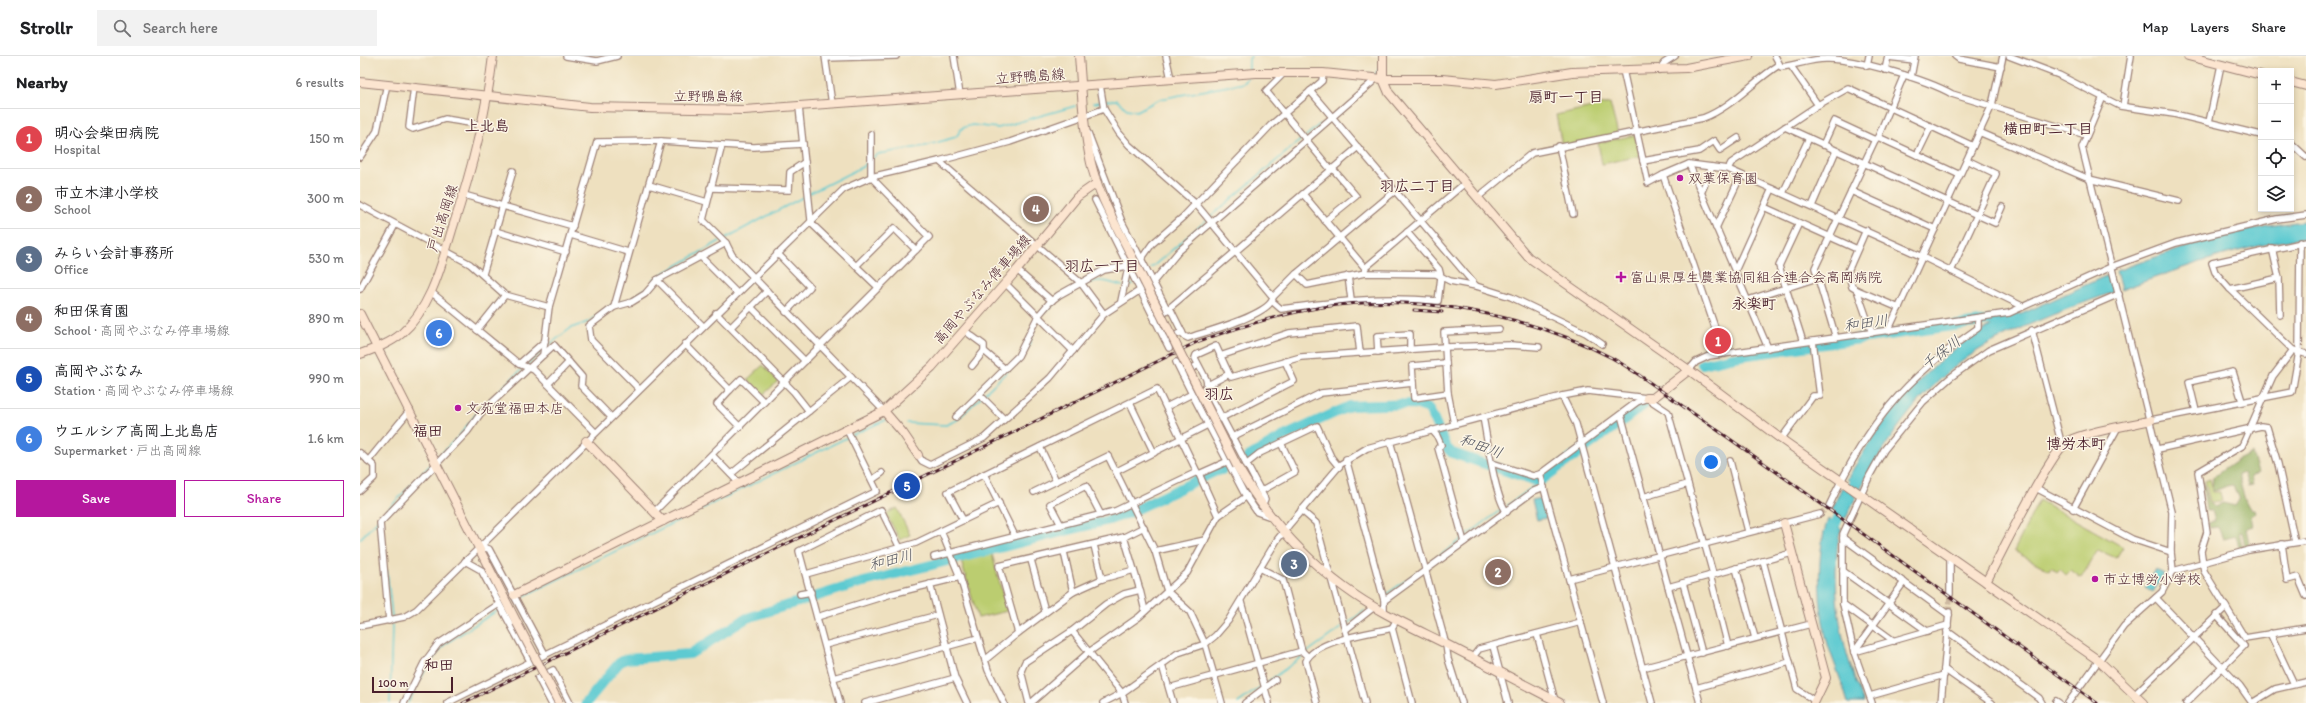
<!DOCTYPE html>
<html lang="en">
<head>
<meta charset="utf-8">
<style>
	:root { --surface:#fff; --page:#f2f2f2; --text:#202124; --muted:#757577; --line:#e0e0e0; --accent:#b5179e }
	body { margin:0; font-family:Itim,"Klee One",sans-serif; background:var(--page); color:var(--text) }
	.controls { position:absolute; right:12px; top:12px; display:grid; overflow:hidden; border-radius:0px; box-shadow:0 2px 6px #0003 }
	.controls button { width:36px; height:36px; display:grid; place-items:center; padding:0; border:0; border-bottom:1px solid var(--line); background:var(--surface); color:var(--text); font:20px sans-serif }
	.scale { position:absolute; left:12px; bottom:10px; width:81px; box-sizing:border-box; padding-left:4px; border:2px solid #4a1f2b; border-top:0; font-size:11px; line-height:14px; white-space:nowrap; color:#4a1f2b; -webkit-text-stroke:3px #fcf5e5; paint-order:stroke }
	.you { position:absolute; left:1351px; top:406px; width:14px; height:14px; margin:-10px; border:3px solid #fff; border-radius:50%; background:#1a73e8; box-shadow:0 0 0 6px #1a73e833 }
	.badge { display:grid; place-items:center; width:26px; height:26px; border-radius:50%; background:var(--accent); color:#fff; font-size:13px; font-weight:700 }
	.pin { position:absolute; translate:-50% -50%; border:2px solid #fff; box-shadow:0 1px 4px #0006 }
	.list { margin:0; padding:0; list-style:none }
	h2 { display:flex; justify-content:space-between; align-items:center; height:52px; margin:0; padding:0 16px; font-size:17px }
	h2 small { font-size:13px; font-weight:400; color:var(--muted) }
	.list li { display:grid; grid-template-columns:26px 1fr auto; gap:12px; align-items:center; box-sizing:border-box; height:60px; padding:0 16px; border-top:1px solid var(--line) }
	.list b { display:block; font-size:15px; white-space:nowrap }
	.list p { margin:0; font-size:13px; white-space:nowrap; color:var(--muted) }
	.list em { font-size:13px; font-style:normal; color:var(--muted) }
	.actions { display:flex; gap:8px; padding:12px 16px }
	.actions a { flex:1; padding:9px 0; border:1px solid var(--accent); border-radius:0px; text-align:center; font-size:14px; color:var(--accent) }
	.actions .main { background:var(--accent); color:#fff }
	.icon { flex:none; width:22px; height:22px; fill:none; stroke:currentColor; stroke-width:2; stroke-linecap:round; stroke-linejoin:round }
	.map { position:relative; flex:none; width:1946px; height:647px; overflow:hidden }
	header { display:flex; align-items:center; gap:24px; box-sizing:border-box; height:56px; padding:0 20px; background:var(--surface); border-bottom:1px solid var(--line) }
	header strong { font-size:19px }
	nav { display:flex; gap:22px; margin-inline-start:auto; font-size:14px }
	.search { width:280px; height:36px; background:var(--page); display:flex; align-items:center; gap:10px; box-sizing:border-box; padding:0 14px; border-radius:0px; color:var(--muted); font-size:15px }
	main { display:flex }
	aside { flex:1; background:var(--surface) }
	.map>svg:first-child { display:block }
</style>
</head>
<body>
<header>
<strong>Strollr</strong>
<div class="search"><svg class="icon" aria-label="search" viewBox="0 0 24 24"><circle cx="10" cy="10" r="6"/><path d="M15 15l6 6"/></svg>Search here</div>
<nav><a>Map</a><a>Layers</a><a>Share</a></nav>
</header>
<main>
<aside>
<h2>Nearby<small>6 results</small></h2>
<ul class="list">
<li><span class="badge" style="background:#e0444e">1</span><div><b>明心会柴田病院</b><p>Hospital</p></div><em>150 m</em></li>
<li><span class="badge" style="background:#8d6e63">2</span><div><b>市立木津小学校</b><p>School</p></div><em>300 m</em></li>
<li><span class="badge" style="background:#5c6f8a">3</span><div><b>みらい会計事務所</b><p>Office</p></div><em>530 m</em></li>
<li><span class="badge" style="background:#8d6e63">4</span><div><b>和田保育園</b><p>School · 高岡やぶなみ停車場線</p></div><em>890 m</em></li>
<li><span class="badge" style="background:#1a4fb4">5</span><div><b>高岡やぶなみ</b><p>Station · 高岡やぶなみ停車場線</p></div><em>990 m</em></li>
<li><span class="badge" style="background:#3f7fe0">6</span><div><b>ウエルシア高岡上北島店</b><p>Supermarket · 戸出高岡線</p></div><em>1.6 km</em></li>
</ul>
<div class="actions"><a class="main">Save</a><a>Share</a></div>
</aside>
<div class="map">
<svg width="1946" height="647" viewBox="0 0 1946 647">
	<rect width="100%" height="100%" fill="#fcf5e5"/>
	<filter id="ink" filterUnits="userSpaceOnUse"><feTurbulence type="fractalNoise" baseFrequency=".025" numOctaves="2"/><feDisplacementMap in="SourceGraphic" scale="8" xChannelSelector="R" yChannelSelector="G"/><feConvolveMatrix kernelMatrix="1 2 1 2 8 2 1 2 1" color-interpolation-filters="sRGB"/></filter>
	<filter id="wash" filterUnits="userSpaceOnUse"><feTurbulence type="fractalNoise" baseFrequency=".012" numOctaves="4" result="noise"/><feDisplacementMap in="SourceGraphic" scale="16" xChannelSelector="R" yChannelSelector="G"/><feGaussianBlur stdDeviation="0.9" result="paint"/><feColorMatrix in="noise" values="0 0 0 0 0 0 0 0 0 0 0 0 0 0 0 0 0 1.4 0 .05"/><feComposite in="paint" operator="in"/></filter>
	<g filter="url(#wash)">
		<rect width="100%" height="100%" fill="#eee0bf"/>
		<!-- green -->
		<g fill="#bbcd70" stroke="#82764e">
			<path d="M1250 47 1258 78 1202 90 1196 59Z"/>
			<path d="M1275 79 1280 100 1242 108 1238 87Z"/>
			<path d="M403 309 418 325 403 339 388 323Z"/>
			<path d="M1850 423 1853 436H1860L1862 445 1850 446 1845 425Z"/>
			<path d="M1679 444 1763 491 1756 502 1738 494 1721 522 1711 514 1706 519 1700 513 1697 516 1691 511 1689 514 1654 495Z"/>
			<path d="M537 452 550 479 540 484 526 458Z"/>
			<path d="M632 498 647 555 618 562 601 505Z"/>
		</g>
		<!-- forest -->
		<path fill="#94b062" stroke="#6f6846" d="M1892 397 1898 416 1891 421 1893 429 1888 430 1884 417 1878 419C1882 431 1883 444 1891 454H1895L1896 457 1891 460 1893 470 1886 472 1889 489 1885 490 1882 475 1879 476 1882 490 1879 491 1876 480 1863 483 1858 471 1850 472 1848 467 1855 465 1852 455H1846L1842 424 1849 447 1855 450 1863 447 1875 450 1879 444 1873 429C1865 429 1861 434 1852 435L1853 421 1876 405Z"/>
		<!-- water -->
		<g fill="#5dcad1" stroke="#54747e">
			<path d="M1946 165V182C1883 189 1821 212 1761 234L1756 215C1817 193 1881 171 1946 165Z"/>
			<path d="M1750 218 1754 236C1711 251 1655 272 1617 295 1565 328 1529 379 1500 433L1487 423C1525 360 1564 306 1631 270L1633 266 1655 258 1657 260Z"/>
			<path d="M1482 431 1496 441 1486 462 1472 453Z"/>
			<path d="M1181 442 1186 462 1177 464 1172 444Z"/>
			<path d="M1468 463 1482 473C1476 485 1477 502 1476 515 1476 564 1486 602 1504 647H1488C1483 628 1475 610 1469 592 1458 556 1455 498 1468 463Z"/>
			<path d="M1795 513 1804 518 1793 536 1785 531Z"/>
		</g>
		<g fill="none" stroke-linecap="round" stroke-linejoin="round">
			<!-- stream -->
			<g stroke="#5dcad1" stroke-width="1.5">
				<path d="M889 14V3L891 0"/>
				<path d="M1015 19 1020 12"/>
				<path d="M745 45 756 44 767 53 777 55 800 43 884 27 889 20"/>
				<path d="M733 47 741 46"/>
				<path d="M946 80 960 68"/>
				<path d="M512 102 518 98 565 90 596 81 602 72 612 69 638 72 715 50"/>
				<path d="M450 137 504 110 509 104"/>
				<path d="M850 161 943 82"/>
				<path d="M364 183 447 139"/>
				<path d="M791 212 847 164"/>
				<path d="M294 223 360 185"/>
				<path d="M766 230 773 228"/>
				<path d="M257 247 272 243 287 232"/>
				<path d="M684 257C698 244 722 224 741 225 748 225 755 228 762 230"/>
				<path d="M185 292 211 272 228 266 253 248"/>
				<path d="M166 310 181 296"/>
				<path d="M547 367 586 369 597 364 659 304 669 290 674 273"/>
				<path d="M492 379 526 364"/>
				<path d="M77 402 100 379 120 353 163 312"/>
				<path d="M1147 450 1179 426"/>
				<path d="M1105 481 1143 452"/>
				<path d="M0 483 72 407"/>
				<path d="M1066 510 1102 483"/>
				<path d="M27 515 32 561"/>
				<path d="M1024 540 1063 512"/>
				<path d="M158 543 488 381"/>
				<path d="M985 569 1004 555"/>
				<path d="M946 597 982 571"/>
				<path d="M906 627 943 600"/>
				<path d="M30 647 32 569"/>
				<path d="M48 647 68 609 85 588 146 549"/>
				<path d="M878 647 903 629"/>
			</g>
			<!-- river -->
			<g stroke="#5dcad1" stroke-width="10">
				<path d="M1342 308 1374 301 1656 261"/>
				<path d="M888 401 922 381 990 350 1055 348 1069 353 1086 391 1092 397 1179 426 1284 349"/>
				<path d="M1470 481 1492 430 1500 416"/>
				<path d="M226 647 259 607 266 603 330 598 387 562 496 528 749 464 769 457 854 416 862 414"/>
			</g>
		</g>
	</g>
	<g filter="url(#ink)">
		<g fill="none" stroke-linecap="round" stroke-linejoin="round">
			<!-- street-tunnel -->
			<g stroke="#cdb9a1" stroke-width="5.5" stroke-dasharray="5.5 3" stroke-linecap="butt">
				<path d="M1460 458 1469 450"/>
				<path d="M1589 556 1590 538"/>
			</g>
			<!-- street casing -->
			<g stroke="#9c8075" stroke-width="8">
				<g id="street">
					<path d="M206 0 237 5 257 0"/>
					<path d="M465 0 472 48"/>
					<path d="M594 0 600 39"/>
					<path d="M806 0 811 23"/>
					<path d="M1415 0 1421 11C1436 9 1451 3 1466 3 1494 2 1568 24 1592 38L1726 79"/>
					<path d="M1595 0 1599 3 1641 11"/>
					<path d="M1649 0 1699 19 1760 50 1814 58 1901 79"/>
					<path d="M1528 1 1554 4"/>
					<path d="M466 2 536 0"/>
					<path d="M1507 10 1509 0"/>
					<path d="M1263 14 1288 127 1303 119 1364 298"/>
					<path d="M1299 14 1304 7 1315 0"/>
					<path d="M1525 14 1528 0"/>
					<path d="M924 17 906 35 971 114 998 91"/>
					<path d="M1551 21 1555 0"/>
					<path d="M740 29 744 53 759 77 769 89 836 148 913 241"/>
					<path d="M54 31 49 71 53 73 85 63 122 69"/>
					<path d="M950 35 1116 230"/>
					<path d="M1458 49 1488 32 1613 90"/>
					<path d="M1763 50 1771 0"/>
					<path d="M439 51 451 164 453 169 519 232"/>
					<path d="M1849 66 1861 9"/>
					<path d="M1425 71 1635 167 1642 151"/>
					<path d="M1619 76 1729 123 1819 145"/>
					<path d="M728 77 762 166 807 253 811 254 824 280 828 282C844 276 912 259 913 241L936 218 1035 135"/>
					<path d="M1518 81 1600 119"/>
					<path d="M1931 87 1946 101"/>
					<path d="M362 89 343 164 366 187 372 199 524 355"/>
					<path d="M1463 89 1474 65 1515 84"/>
					<path d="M1199 90 1213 158"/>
					<path d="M1557 99 1571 70"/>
					<path d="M0 101 17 75 27 28"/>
					<path d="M579 105 721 227 744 258"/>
					<path d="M1283 105 1339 95 1354 85 1360 94 1378 82"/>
					<path d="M1329 108 1408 292"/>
					<path d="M1368 113 1371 107 1458 49 1431 10"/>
					<path d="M1303 119 1329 108 1368 113 1563 201 1662 250"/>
					<path d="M289 129 347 146"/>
					<path d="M350 132 429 134 430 116 445 106"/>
					<path d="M1342 135 1352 111"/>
					<path d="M1491 135 1575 173"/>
					<path d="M1423 137 1449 82"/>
					<path d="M943 138 1005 212"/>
					<path d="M104 139 213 170"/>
					<path d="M1118 141 1172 97 1343 62C1372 51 1392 26 1419 9"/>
					<path d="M735 144 805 284 822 276"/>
					<path d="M0 149 110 208 145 239"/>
					<path d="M1452 150 1476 95"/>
					<path d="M1404 151 1497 193"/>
					<path d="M965 165 996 140 973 113"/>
					<path d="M1439 167 1419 210 1443 286"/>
					<path d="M1356 172 1381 119"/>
					<path d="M1506 174 1488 215 1492 231 1497 234 1512 277"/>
					<path d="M135 175 206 196"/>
					<path d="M211 179 268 196"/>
					<path d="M1912 192 1919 222 1920 259"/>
					<path d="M417 197 450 231 426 256"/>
					<path d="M340 200 377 237"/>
					<path d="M496 210 534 172 556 194"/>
					<path d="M657 214 692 245"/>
					<path d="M1375 215 1412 133"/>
					<path d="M1591 215 1636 118 1607 104"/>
					<path d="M1005 217V212L1105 127"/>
					<path d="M123 218 153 115"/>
					<path d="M936 218 947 229 1005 217 1076 218 1090 225 1116 230 1151 241 1226 277 1242 288"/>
					<path d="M988 220 991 243"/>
					<path d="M1919 222 1870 233 1855 216 1852 207 1946 186"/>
					<path d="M297 224 343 270"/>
					<path d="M646 228 713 295"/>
					<path d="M0 233 35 169"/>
					<path d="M1870 233 1933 294"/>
					<path d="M1497 234 1539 252"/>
					<path d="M71 236 159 308 174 314 235 376"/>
					<path d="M1388 244 1457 222"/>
					<path d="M761 245 768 212"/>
					<path d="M913 246 921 253C978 245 1021 240 1078 245L1081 221 1079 213 1047 176"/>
					<path d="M254 251 272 246 285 238 297 224 366 187"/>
					<path d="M391 251 445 305"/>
					<path d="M356 257 434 336 449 355"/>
					<path d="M794 265 971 114"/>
					<path d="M371 271 407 235"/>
					<path d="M117 274 145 239 189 251"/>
					<path d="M1672 274 1702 390"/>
					<path d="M605 275 624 289V295L645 313"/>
					<path d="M1528 275 1632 49 1643 0"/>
					<path d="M1476 282 1455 212 1515 84 1518 81 1544 19"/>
					<path d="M805 284 809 292"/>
					<path d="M325 288 370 334 381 323 404 346"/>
					<path d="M1018 296 1017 280 1050 278V294"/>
					<path d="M1946 298 1933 294 1913 320 1882 390 1838 416 1847 476 1841 495 1844 515 1885 582 1946 572"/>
					<path d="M183 299 194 289 222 321 221 330 251 361"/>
					<path d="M860 300 929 277 997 270 1000 297"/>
					<path d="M816 306 822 318"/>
					<path d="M1086 307 1052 310 1054 342 1088 337"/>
					<path d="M159 308 185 285"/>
					<path d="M612 310 624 295"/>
					<path d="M1329 314 1336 306 1349 300 1649 257 1751 211 1816 187 1917 163 1946 159"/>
					<path d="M869 318 856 290 836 299 835 302 846 323 849 337 905 443 902 450"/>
					<path d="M188 328 209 306"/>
					<path d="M846 330 869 318 871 321 941 301 1084 291 1151 289 1179 291"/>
					<path d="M279 333 231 284 229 270 254 251 301 85"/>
					<path d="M370 334 357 348 380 371"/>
					<path d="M619 338 644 363"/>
					<path d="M832 338 822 318 838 309"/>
					<path d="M1202 340 1216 368 1292 647"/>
					<path d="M770 347 794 397"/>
					<path d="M806 351 832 338 884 437 897 456 911 461"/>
					<path d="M1836 355 1829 326 1873 316 1882 345"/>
					<path d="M1261 359 1340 647"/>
					<path d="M596 361 658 300 678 260 690 246 699 239 744 214 768 210 782 202 792 188 823 161 911 69 962 25 963 17"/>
					<path d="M1123 361C1127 381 1135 443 1147 456"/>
					<path d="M1791 364 1932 336 1939 296 1940 186"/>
					<path d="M1094 368 1088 337 1084 276 1139 273"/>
					<path d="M1072 374 1077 380 1081 389 1078 392 1104 486"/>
					<path d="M872 381 961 337 1053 327"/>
					<path d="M1421 383 1453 340H1460L1453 285"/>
					<path d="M1030 385 1086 589 1088 603 1102 647"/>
					<path d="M680 391 696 425"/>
					<path d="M1798 393 1901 370 1907 371 1918 408 1935 486"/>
					<path d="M0 397 14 410V422L0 435"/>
					<path d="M352 399 380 428"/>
					<path d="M558 399 562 405 570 409 624 382 690 322 744 258 794 225 819 195 1016 23"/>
					<path d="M986 403 1024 544V556"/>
					<path d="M8 405 50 354"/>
					<path d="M1370 405 1388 475"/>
					<path d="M1132 407 1173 420 1180 418 1277 346 1285 343"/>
					<path d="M886 408 900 397 957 370 971 401 979 411"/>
					<path d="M757 415 934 325 925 305"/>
					<path d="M371 418 491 321"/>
					<path d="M624 418 655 480"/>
					<path d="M1180 418 1243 647"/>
					<path d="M512 424 522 417"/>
					<path d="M1676 432 1772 483 1811 496"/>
					<path d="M901 435 935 416 921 387"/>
					<path d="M674 436 748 400 795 495 807 535 830 556 845 588 862 647"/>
					<path d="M1283 441 1328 428"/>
					<path d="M1469 450C1507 368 1544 323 1618 272V262"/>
					<path d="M1713 453 1757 373"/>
					<path d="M941 454 956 467 1005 647"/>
					<path d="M295 455 569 181 511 121V78"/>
					<path d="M858 460 887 440"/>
					<path d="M603 464 588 436 797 333 837 416"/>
					<path d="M701 469 690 448 726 430 741 459"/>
					<path d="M581 475 600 521 628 614 644 647"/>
					<path d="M764 481 784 471"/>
					<path d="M1483 482 1589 559"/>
					<path d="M1922 488 1927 524 1938 521 1946 540"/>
					<path d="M734 489 742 523"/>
					<path d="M119 490 129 493 185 598"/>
					<path d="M795 495 845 484"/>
					<path d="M704 496 713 536"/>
					<path d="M574 501 755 455 837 416 839 418 866 406"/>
					<path d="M671 504 685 555"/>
					<path d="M105 505 121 514 170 605"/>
					<path d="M1403 505 1437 633 1455 645"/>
					<path d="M900 512 923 524 942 595"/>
					<path d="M1376 512 1395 582"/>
					<path d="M774 514 742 523 713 536 658 577 639 510 764 481 780 534"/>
					<path d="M1483 515 1567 575"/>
					<path d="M1813 515 1889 494 1946 485"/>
					<path d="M446 518 556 487 639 447"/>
					<path d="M1350 519 1368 590"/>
					<path d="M1209 523 1460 458"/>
					<path d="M1323 527 1342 597"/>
					<path d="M570 528 595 622 607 647"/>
					<path d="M1308 531 1432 497"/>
					<path d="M440 538 451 536"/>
					<path d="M1590 538V502"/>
					<path d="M1796 542 1880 630 1892 647"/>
					<path d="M1025 544 1174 435 1184 431"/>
					<path d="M881 546 909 647"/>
					<path d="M1483 548 1534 585"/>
					<path d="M457 561 531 538 600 521"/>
					<path d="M1037 563 1032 572 1052 647"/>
					<path d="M29 565 20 467 108 375 121 357 183 299 189 251 237 86 301 85 394 91 443 88"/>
					<path d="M0 570 44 561 56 554 484 133 511 121 579 105 650 86 744 53"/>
					<path d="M985 574 1014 551"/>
					<path d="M712 575 762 637 765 647"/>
					<path d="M1587 575 1679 642 1682 647"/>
					<path d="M1910 577 1934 628"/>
					<path d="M1177 578 1195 645"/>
					<path d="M465 589 578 559"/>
					<path d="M1133 590 1148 647"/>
					<path d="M1494 596 1588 569"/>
					<path d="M1494 596 1544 526"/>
					<path d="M1112 602 1119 593 1221 566"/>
					<path d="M625 604 658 577"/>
					<path d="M802 609 813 647"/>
					<path d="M1282 612 1451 568"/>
					<path d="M1584 613 1632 647"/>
					<path d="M473 622 618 582"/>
					<path d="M809 632 942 595 948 601"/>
					<path d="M1336 632 1430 606"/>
					<path d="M1774 639 1866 551"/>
					<path d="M1510 640 1584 619"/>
					<path d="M1696 645 1699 647"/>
					<path d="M44 647 64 607 78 588 139 548"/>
					<path d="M87 647 517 435 487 374"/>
					<path d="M191 647 178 622 193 614 210 647"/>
					<path d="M480 647 439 495 521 454 540 492"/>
					<path d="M505 647 595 622"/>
					<path d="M669 647 661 615 665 606 712 575 746 548 764 538 780 534 785 555"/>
					<path d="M671 647 729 596 779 561 827 517 858 460 839 418"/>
					<path d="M743 647 762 637 818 597 845 588 855 580 868 565 917 484 929 469 981 408 1007 392 1202 340 1228 335 1287 342 1308 356 1353 518"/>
					<path d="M885 647 915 624"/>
					<path d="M957 647 946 605C955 584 1011 577 1032 572"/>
					<path d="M1512 647 1494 596 1483 548V478L1510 419 1524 394 1563 346 1591 321 1629 294 1759 238"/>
					<path d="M1581 647 1589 556"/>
					<path d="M1708 647 1764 570 1802 536 1813 515 1811 496 1812 456 1722 91 1743 41"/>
					<path d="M1826 647 1884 590 1856 559"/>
					<path d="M1892 647 1915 633 1946 626"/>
				</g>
			</g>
			<!-- secondary casing -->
			<g stroke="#9c8075" stroke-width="10">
				<g id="secondary">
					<path d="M719 0C722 36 723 72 731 107 738 138 755 167 769 195"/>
					<path d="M1023 0V23L1029 37 1168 201 1329 314 1421 383 1738 604 1783 647"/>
					<path d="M1828 0 1901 19"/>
					<path d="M0 26 230 51 384 54 896 17H963L1023 23H1082L1136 28 1212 16 1326 12 1389 0"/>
					<path d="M1931 26 1946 30"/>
					<path d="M0 258 157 567"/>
					<path d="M0 298C14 293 29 288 41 278 71 252 81 210 92 174 111 117 126 60 133 0"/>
					<path d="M1287 342H1293L1329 314"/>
					<path d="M524 355 543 377 558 399"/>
					<path d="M226 385 303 465"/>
					<path d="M877 410C905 458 940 499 985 532 1016 555 1052 571 1086 588 1124 608 1162 627 1200 647"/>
					<path d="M1424 467 1466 622 1454 647"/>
					<path d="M1626 526C1639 502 1691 394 1708 385 1727 375 1769 370 1791 364"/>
					<path d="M154 539 524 355 572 311 657 214 717 141 737 127"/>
				</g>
			</g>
			<!-- street -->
			<use href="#street" stroke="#fff" stroke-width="5.5"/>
			<!-- secondary -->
			<use href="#secondary" stroke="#fce5d0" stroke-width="8"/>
			<!-- rail casing -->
			<g stroke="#4a1f2b" stroke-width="3">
				<g id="rail">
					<path d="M1054 254 1082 256"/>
					<path d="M103 647 839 285C880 271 920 258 963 251 1056 237 1168 258 1252 302 1277 316 1300 334 1324 351 1359 375 1394 400 1429 425 1532 498 1634 573 1737 647"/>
				</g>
			</g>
			<!-- rail -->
			<use href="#rail" stroke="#fcf5e5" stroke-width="1.5" stroke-dasharray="4.5" stroke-linecap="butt"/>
			<!-- secondary-bridge casing -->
			<g stroke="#9c8075" stroke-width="10" stroke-linecap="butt">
				<g id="secondary-bridge">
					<path d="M769 195 877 410"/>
					<path d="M157 567 199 647"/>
				</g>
			</g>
			<!-- secondary-bridge -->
			<use href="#secondary-bridge" stroke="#fce5d0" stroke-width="8"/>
		</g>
	</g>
	<!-- markers -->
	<g fill="#b5179e" stroke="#fcf5e5" stroke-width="1.5">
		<circle cx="1320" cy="122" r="4"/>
		<path d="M1259 215h4v4h4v4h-4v4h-4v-4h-4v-4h4z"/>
		<circle cx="98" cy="352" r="4"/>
		<circle cx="1735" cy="523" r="4"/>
	</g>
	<g text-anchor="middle" stroke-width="3" stroke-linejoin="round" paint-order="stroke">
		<!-- street labels -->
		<g font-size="14" fill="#4a1f2b" stroke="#fcf5e5">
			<text transform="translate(670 20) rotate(-4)" y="5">立野鴨島線</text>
			<text x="348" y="45">立野鴨島線</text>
			<text transform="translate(82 162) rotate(-72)" y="5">戸出高岡線</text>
			<text transform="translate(622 233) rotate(-49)" y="5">高岡やぶなみ停車場線</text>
		</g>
		<!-- poi labels -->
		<g font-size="14" fill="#4a1f2b" stroke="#fcf5e5" text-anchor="start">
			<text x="1328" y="127">双葉保育園</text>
			<text x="1270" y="226">富山県厚生農業協同組合連合会高岡病院</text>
			<text x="106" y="357">文苑堂福田本店</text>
			<text x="1743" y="528">市立博労小学校</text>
		</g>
		<!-- neighbourhood labels -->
		<g font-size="15" font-weight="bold" fill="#4a1f2b" stroke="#fcf5e5">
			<text x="1206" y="46">扇町一丁目</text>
			<text x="127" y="75">上北島</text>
			<text x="1688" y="78">横田町二丁目</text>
			<text x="1057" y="135">羽広二丁目</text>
			<text x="742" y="215">羽広一丁目</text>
			<text x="1394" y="253">永楽町</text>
			<text x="859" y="343">羽広</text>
			<text x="68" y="380">福田</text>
			<text x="1716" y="393">博労本町</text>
			<text x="79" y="614">和田</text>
		</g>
		<!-- water labels -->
		<g font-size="15" font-style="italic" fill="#50525d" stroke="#fcf5e5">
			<text transform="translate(1506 267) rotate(-8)" y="5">和田川</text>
			<text transform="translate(1581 297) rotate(-38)" y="5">千保川</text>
			<text transform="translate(1121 390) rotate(20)" y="5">和田川</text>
			<text transform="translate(531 504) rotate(-14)" y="5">和田川</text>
		</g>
	</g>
</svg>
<div class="controls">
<button>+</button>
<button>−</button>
<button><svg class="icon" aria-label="locate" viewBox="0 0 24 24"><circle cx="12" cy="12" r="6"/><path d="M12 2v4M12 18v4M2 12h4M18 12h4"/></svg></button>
<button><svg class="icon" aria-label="layers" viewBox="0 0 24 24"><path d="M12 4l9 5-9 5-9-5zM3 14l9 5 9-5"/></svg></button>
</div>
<div class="scale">100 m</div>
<div class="you"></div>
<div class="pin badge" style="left:1358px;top:285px;background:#e0444e">1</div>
<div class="pin badge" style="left:1138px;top:516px;background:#8d6e63">2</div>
<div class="pin badge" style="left:934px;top:508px;background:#5c6f8a">3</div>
<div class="pin badge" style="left:676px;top:153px;background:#8d6e63">4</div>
<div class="pin badge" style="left:547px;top:430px;background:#1a4fb4">5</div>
<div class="pin badge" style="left:79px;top:277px;background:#3f7fe0">6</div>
</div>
</main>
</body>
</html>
